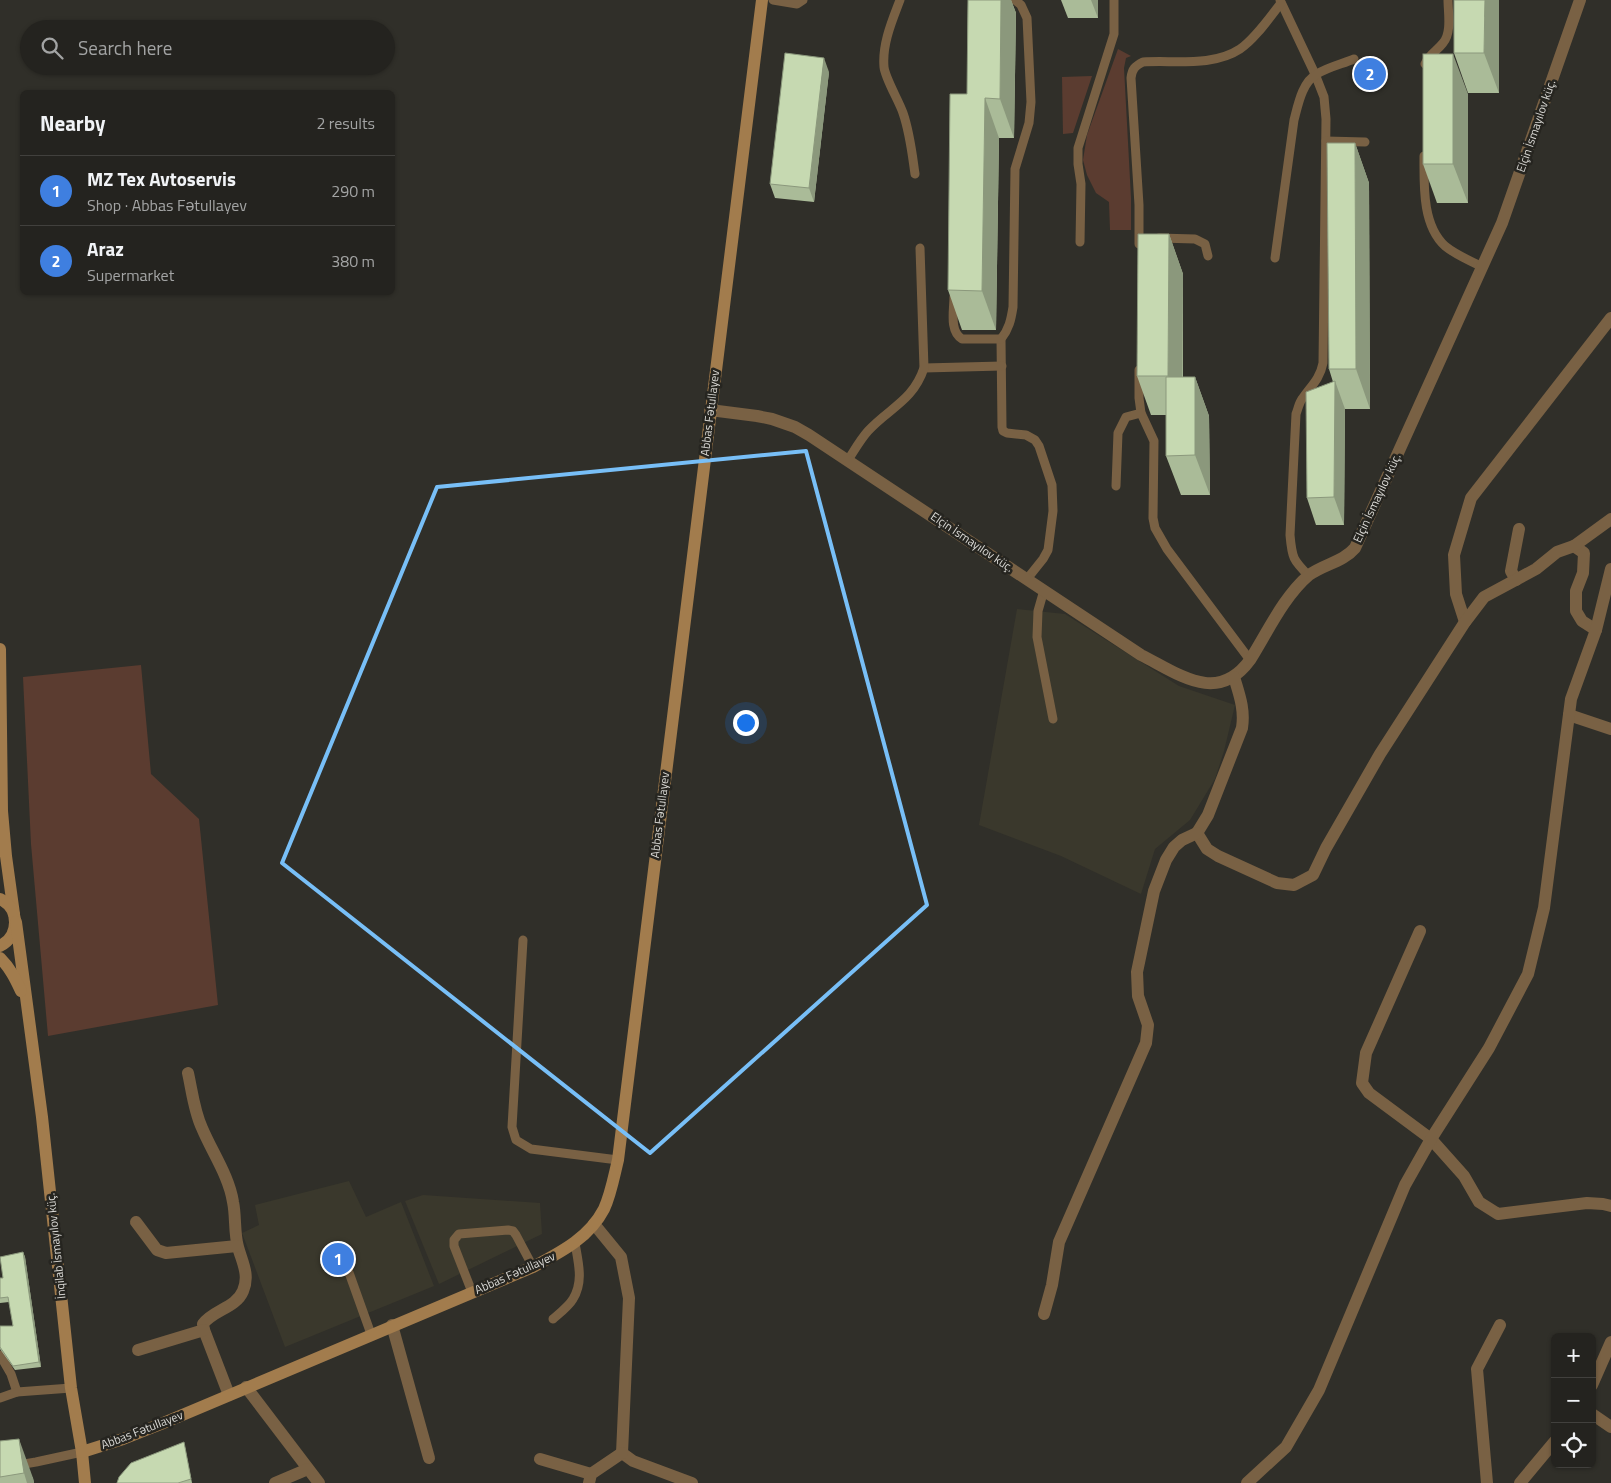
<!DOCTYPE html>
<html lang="en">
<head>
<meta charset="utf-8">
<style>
	:root { --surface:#24231f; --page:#2c2b28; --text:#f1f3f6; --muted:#a3a4a4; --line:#41403d; --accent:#0b8043 }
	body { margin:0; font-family:"Titillium Web",sans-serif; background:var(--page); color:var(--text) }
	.controls { position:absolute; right:15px; bottom:15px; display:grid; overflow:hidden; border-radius:8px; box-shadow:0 1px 4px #0004 }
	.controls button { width:45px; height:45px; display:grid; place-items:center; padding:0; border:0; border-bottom:1px solid var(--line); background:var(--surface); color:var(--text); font:25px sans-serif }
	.you { position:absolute; left:745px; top:722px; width:18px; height:18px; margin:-12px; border:4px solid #fff; border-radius:50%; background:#1a73e8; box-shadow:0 0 0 8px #1a73e833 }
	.badge { display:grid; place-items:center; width:32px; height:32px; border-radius:50%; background:var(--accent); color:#fff; font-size:16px; font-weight:700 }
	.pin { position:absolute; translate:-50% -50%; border:2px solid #fff; box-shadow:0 1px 5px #0006 }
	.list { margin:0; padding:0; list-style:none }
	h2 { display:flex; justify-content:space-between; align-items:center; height:65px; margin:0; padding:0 20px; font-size:21px }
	h2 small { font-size:16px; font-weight:400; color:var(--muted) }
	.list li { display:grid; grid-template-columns:32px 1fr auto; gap:15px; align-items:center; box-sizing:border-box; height:70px; padding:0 20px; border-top:1px solid var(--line) }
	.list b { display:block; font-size:19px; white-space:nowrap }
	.list p { margin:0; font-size:16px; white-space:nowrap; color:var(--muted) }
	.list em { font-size:16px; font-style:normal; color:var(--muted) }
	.icon { flex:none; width:28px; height:28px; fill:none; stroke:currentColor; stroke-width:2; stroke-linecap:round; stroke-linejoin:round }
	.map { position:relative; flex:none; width:1611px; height:1483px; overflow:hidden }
	.search { position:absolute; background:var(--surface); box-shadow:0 1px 4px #0004; left:20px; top:20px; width:375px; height:55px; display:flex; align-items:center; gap:12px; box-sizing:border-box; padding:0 18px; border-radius:28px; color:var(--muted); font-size:19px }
	.panel { position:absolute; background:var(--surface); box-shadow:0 1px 4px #0004; left:20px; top:90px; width:375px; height:205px; border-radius:8px }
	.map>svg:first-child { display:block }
</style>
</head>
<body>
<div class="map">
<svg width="1611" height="1483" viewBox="0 0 1611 1483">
	<rect width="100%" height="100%" fill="#302f29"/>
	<!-- built -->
	<g fill="#3a382c">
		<path d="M1017 609 1065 614 1179 686 1235 705 1224 751 1215 779 1190 820 1155 849 1141 894 1061 856 979 825Z"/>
		<path d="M349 1181 366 1217 401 1202 434 1286 285 1347 242 1233 259 1225 255 1205Z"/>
		<path d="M423 1195 540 1203 542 1234 439 1284 405 1201Z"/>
	</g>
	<!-- green -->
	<g fill="#5b3c30">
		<path d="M1118 49 1131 56 1126 58 1124 68 1131 198V230H1110L1109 202 1096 193 1087 175 1083 160 1087 135Z"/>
		<path d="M1092 76 1073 133 1063 134 1062 77Z"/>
		<path d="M141 665 151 774 199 819 218 1005 48 1036 31 844 23 677Z"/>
	</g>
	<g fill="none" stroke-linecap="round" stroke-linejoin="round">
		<!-- service -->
		<g stroke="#796144" stroke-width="9">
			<path d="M773 0 797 4 803 0"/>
			<path d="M900 0C892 21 882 44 884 67 885 78 899 101 903 113 910 133 912 153 915 174"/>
			<path d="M1015 0 1021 5 1027 18 1031 102 1029 123 1015 169 1013 307C1011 320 1009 329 1001 339L1002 427 1003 431 1007 433 1026 435 1035 440 1039 446 1052 485 1053 511 1048 550 1043 559 1027 579"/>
			<path d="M1280 0 1315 74 1324 97 1326 119 1323 363C1320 379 1311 386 1302 399 1299 403 1298 409 1296 414L1290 535C1292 558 1293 560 1309 576"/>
			<path d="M1425 64C1429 54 1437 51 1443 43 1452 33 1448 12 1448 0"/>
			<path d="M1326 141 1365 142"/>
			<path d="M1424 156C1424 185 1422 225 1445 246 1456 255 1470 261 1483 267"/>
			<path d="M1159 238 1195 239 1205 244 1208 256"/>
			<path d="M1080 242 1081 184 1078 164V148L1114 34V0"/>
			<path d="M1139 244V205L1131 78C1132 69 1135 66 1143 62 1174 60 1213 67 1240 49 1255 39 1270 17 1281 3"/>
			<path d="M1275 258 1294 120C1298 105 1302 82 1317 74 1328 67 1342 64 1354 59"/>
			<path d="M954 297C954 310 949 331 962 339H1001"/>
			<path d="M924 368 1002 366"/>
			<path d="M1139 370V398L1141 413 1154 441 1153 518 1155 528 1167 549 1250 660"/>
			<path d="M848 460C854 451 860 440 868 431 889 408 913 401 924 368L920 248"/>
			<path d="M1116 486 1118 433 1126 417 1141 413"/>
			<path d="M1044 590 1038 611 1037 637 1053 719"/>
			<path d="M523 940 512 1127 516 1140 531 1149 618 1160"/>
			<path d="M347 1267 371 1334"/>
			<path d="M472 1292 454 1246V1240L459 1234 508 1230 513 1231 516 1235 533 1267"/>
			<path d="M553 1319C560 1313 569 1306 573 1299 584 1281 578 1262 575 1243"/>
			<path d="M0 1355 11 1374 17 1392"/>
			<path d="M0 1398 17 1392 71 1388"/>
			<path d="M0 1468 36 1462 82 1452"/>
		</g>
		<!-- minor -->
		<g stroke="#796144" stroke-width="12">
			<path d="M710 410 757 416 772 419 795 427 809 435 1141 655C1179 674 1217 705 1250 660 1267 633 1284 596 1309 575 1324 564 1343 562 1355 548L1502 223 1580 0"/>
			<path d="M1574 546 1584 553 1583 573 1576 591V611L1582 621 1596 630"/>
			<path d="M1516 580 1511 571 1519 529"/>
			<path d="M1465 622 1456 594 1454 555 1471 498 1611 318"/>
			<path d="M1234 677C1239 694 1245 709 1242 728L1208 815 1197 833 1207 849 1218 856 1277 883 1294 885 1313 875 1326 848 1380 754 1465 622 1484 597 1536 569 1557 552 1574 546 1611 519"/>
			<path d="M1569 715 1611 729"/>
			<path d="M1420 931 1366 1053 1362 1083 1369 1093 1431 1139 1464 1176 1479 1202 1498 1214 1587 1203 1603 1204 1611 1206"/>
			<path d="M188 1073C192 1091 194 1111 202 1128 212 1152 229 1176 233 1202 236 1216 234 1233 238 1247 242 1262 250 1275 243 1291 236 1308 213 1310 203 1324L204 1330 229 1395"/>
			<path d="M136 1222 157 1250 166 1253 237 1246"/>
			<path d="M594 1224 621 1257 629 1298 622 1453 633 1461 692 1483"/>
			<path d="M1044 1314 1052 1285 1059 1242 1146 1043 1148 1025 1138 996 1137 972 1154 891 1166 860 1174 847 1182 840 1197 833"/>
			<path d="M392 1325 429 1458"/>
			<path d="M138 1350 204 1330"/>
			<path d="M1592 1385 1611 1342"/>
			<path d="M246 1387 319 1483"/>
			<path d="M1592 1414 1611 1427"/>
			<path d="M540 1459 591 1474"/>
			<path d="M275 1483 308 1469"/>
			<path d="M589 1483 591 1474 622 1453"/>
			<path d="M1247 1483 1286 1447 1319 1390 1405 1185 1431 1139 1489 1048 1528 974 1544 908 1571 699 1596 630 1611 569"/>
			<path d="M1487 1483 1477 1369 1500 1325"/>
			<path d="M1520 1483 1555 1441"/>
		</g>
		<!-- secondary -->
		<g stroke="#a27c4d" stroke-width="12">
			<path d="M0 649 2 811 6 856 14 914"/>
			<path d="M0 899C20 908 20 936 0 946"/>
			<path d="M16 922 42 1117 71 1388 82 1452 85 1483"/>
			<path d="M0 958C10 968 15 978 21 991"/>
			<path d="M82 1452 123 1439 161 1424 533 1267C561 1252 589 1238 604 1209 611 1194 614 1176 618 1160L762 0"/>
		</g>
	</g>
	<!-- wall -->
	<g fill="#aabb98">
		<path d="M968 0H1011L1016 13 1014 138H999L996 330H962L948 290 967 94Z"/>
		<path d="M1061 0H1098V18H1068Z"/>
		<path d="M1499 0V93H1468L1454 53Z"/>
		<path d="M829 72 814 202 775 198 770 184Z"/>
		<path d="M1468 94V203H1437L1423 164Z"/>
		<path d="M1355 143 1369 183 1370 409H1345L1344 525H1316L1307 498 1333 382 1329 369Z"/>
		<path d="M1169 234 1183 274V377H1195L1209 416 1210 495H1181L1166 456V415H1151L1137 376Z"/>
		<path d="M23 1252 25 1257 41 1367 15 1370 0 1349V1326H13L9 1302 0 1303V1278H3Z"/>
		<path d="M0 1441 33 1478 34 1483H0Z"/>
		<path d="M185 1447 192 1483H117Z"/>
	</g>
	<!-- shaded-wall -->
	<g fill="#8b987c">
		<path d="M1001 0H1011L1016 13 1014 138 1000 99Z"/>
		<path d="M1091 0H1098V18Z"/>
		<path d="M1485 0H1499V93L1484 53Z"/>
		<path d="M1453 54 1468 94V203L1453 164Z"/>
		<path d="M824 58 829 72 814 202 809 188Z"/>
		<path d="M985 98 999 138 996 330 982 291Z"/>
		<path d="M1355 143 1369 183 1370 409 1356 369Z"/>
		<path d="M1169 234 1183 274 1182 415 1168 376Z"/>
		<path d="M1195 377 1209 416 1210 495 1195 455Z"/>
		<path d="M1335 381 1345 409 1344 525 1334 497Z"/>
		<path d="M23 1252 25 1257 41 1367 39 1362Z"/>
		<path d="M19 1439 33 1478 34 1483H27L24 1473Z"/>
	</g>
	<!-- building -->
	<g fill="#c6d9b1" stroke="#8b987c">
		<path d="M968 0H1001L1000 99 985 98 982 291 948 290 950 94H967Z"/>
		<path d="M1454 0H1485L1484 53H1454Z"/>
		<path d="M785 53 824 58 809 188 770 184Z"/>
		<rect x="1423" y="54" width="30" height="110"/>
		<path d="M1327 143H1355L1356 369H1329Z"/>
		<path d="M1138 234H1169L1168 376H1137Z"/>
		<path d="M1166 377H1195V455L1166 456Z"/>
		<path d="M1335 381 1334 497 1307 498 1306 392Z"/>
		<path d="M23 1252 39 1362 13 1366 0 1347V1326H13L8 1297 0 1298V1278H3L0 1257Z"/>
		<path d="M19 1439 24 1473 0 1477V1441Z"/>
		<path d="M184 1442 191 1479 178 1483H117L119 1477 131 1463Z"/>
	</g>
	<!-- marked area -->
	<path fill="none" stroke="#78bff7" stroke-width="4" stroke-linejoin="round" d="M806 451 927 905 650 1153 282 863 437 487Z"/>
	<g text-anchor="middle" stroke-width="5" stroke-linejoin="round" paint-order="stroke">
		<!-- street labels -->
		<g font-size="12" fill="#dad9d5" stroke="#262520">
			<text transform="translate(1536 126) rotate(-71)" y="4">Elçin İsmayılov küç.</text>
			<text transform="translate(710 413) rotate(-83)" y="4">Abbas Fətullayev</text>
			<text transform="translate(1377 498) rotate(-65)" y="4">Elçin İsmayılov küç.</text>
			<text transform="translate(972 542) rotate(34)" y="4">Elçin İsmayılov küç.</text>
			<text transform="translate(660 815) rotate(-83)" y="4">Abbas Fətullayev</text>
			<text transform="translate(56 1246) rotate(-96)" y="4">İnqilab İsmayılov küç.</text>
			<text transform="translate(515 1273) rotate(-24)" y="4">Abbas Fətullayev</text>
			<text transform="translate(142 1430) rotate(-21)" y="4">Abbas Fətullayev</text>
		</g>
	</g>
</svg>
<div class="controls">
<button>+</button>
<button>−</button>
<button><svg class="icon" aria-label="locate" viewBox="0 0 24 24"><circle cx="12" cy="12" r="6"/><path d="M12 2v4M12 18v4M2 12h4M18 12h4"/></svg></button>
</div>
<div class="you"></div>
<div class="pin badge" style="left:338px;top:1259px;background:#3f7fe0">1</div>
<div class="pin badge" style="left:1370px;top:74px;background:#3f7fe0">2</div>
<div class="search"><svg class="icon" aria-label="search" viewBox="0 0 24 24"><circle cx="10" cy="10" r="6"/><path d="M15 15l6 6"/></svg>Search here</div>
<section class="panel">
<h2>Nearby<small>2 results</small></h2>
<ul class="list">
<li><span class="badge" style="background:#3f7fe0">1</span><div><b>MZ Tex Avtoservis</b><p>Shop · Abbas Fətullayev</p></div><em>290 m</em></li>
<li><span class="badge" style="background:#3f7fe0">2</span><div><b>Araz</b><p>Supermarket</p></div><em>380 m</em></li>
</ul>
</section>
</div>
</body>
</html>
